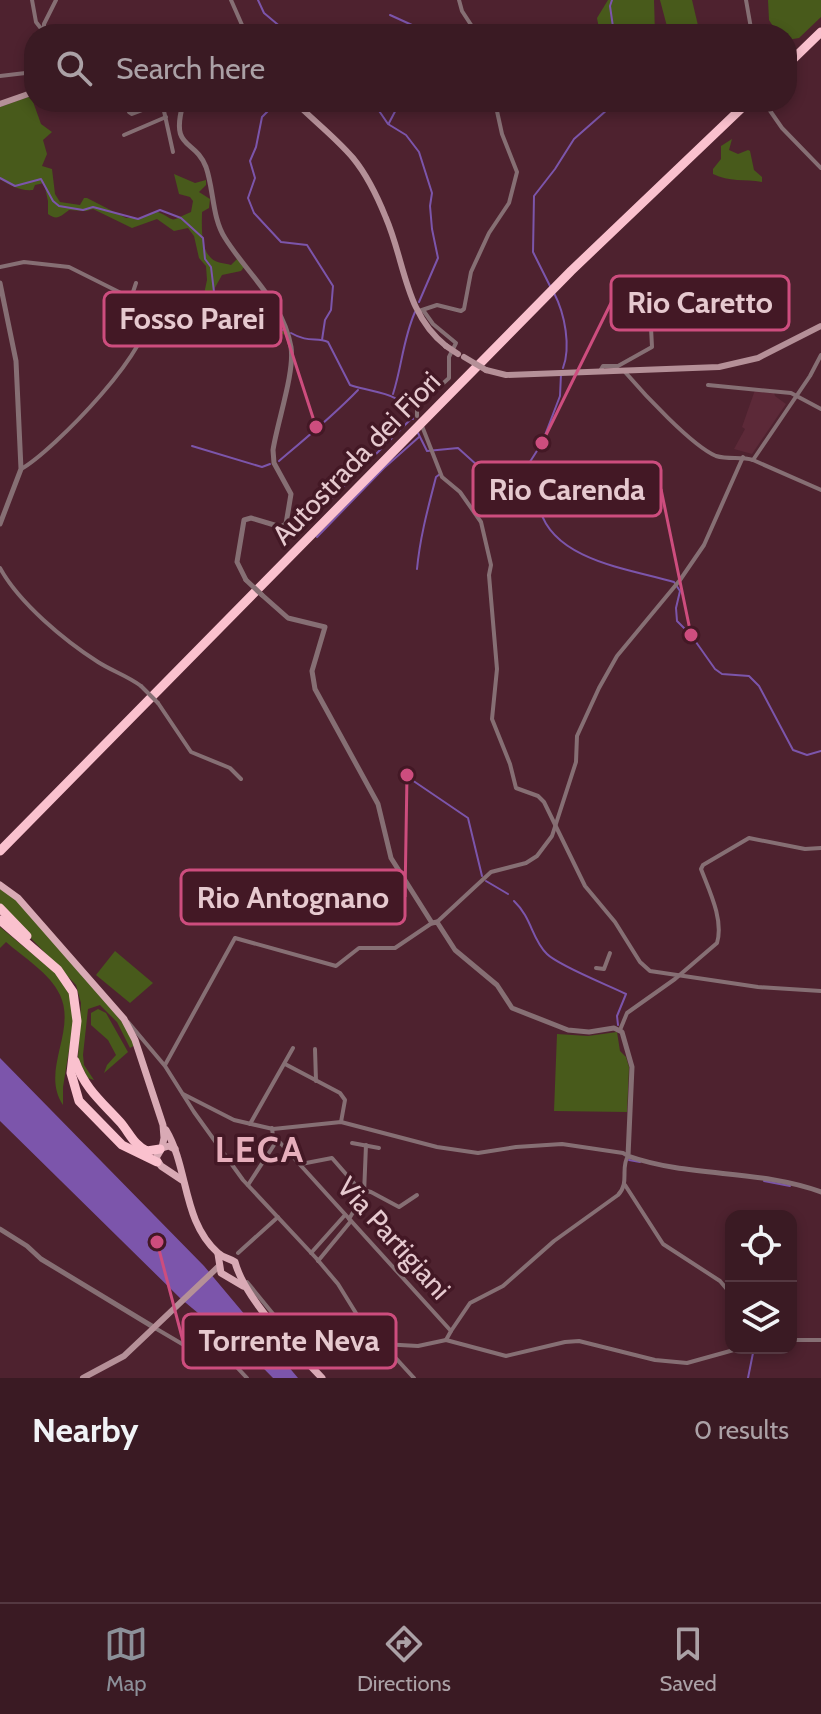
<!DOCTYPE html>
<html lang="en">
<head>
<meta charset="utf-8">
<style>
	:root { --surface:#3a1a23; --page:#41232b; --text:#f1f3f6; --muted:#aba1a6; --line:#543841; --accent:#8c9099 }
	body { margin:0; font-family:Cabin,sans-serif; background:var(--page); color:var(--text) }
	.controls { position:absolute; right:24px; bottom:24px; display:grid; overflow:hidden; border-radius:16px; box-shadow:0 4px 12px #0003 }
	.controls button { width:72px; height:72px; display:grid; place-items:center; padding:0; border:0; border-bottom:2px solid var(--line); background:var(--surface); color:var(--text); font:40px sans-serif }
	.list { margin:0; padding:0; list-style:none }
	h2 { display:flex; justify-content:space-between; align-items:center; height:104px; margin:0; padding:0 32px; font-size:34px }
	h2 small { font-size:26px; font-weight:400; color:var(--muted) }
	.icon { flex:none; width:44px; height:44px; fill:none; stroke:currentColor; stroke-width:2; stroke-linecap:round; stroke-linejoin:round }
	.map { position:relative; flex:none; width:821px; height:1378px; overflow:hidden }
	.search { position:absolute; background:var(--surface); box-shadow:0 4px 12px #0003; left:24px; right:24px; top:24px; height:88px; display:flex; align-items:center; gap:20px; box-sizing:border-box; padding:0 28px; border-radius:32px; color:var(--muted); font-size:30px }
	.sheet { height:224px; background:var(--surface) }
	nav { display:flex; justify-content:space-around; align-items:center; box-sizing:border-box; height:112px; border-top:2px solid var(--line); background:var(--surface); font-size:22px; color:var(--muted) }
	nav a { display:grid; justify-items:center; gap:4px }
	nav .on { color:var(--accent) }
	.map>svg:first-child { display:block }
</style>
</head>
<body>
<div class="map">
<svg width="821" height="1378" viewBox="0 0 821 1378">
	<rect width="100%" height="100%" fill="#4e222f"/>
	<!-- built -->
	<path fill="#5c2938" d="M755 390 774 392 775 396 786 404 752 454 734 449 745 429 742 427Z"/>
	<!-- green -->
	<g fill="#485a1b">
		<path d="M608 0H654L655 34H600L597 18Z"/>
		<path d="M660 0H692L700 34H669Z"/>
		<path d="M768 0H821V17L799 38 787 40V34H778L769 20Z"/>
		<path d="M31 96 41 124 52 132 43 140 47 154 42 166 52 169 55 194 60 202 80 205 84 198H87L126 218H143L156 211C179 221 166 223 191 212L193 201 190 197 179 194 174 174 195 183 206 180V185L199 192 210 199 209 208 202 212C202 224 200 248 211 258 216 263 224 263 231 265L237 259 244 267 241 271 222 275 212 293 213 298C223 303 234 301 245 304 256 308 263 313 276 315L278 319 276 323 282 327 285 335 209 305 204 294 207 280 206 266 199 258 194 236 188 228 174 231 157 219 132 228 93 209 86 211 69 210C61 216 57 221 48 214V201L44 183 35 185 33 190C20 191 11 186 0 179V107Z"/>
		<path d="M732 139 729 150 738 154 748 150 750 151 754 170 762 177V182C745 179 729 182 713 174V169L721 159V146Z"/>
		<path d="M0 889 12 895 130 1031 135 1045 130 1048 117 1022 100 1005 88 1009 83 1055 84 1065 94 1080 88 1078 78 1059 81 1003 76 985 0 906Z"/>
		<path d="M0 927 59 976 70 996 74 1019 63 1087V1105C40 1071 77 1031 60 995 50 973 23 957 6 942L0 948Z"/>
		<path d="M115 951 153 983 130 1003 96 975Z"/>
		<path d="M98 1009 106 1013 128 1052 104 1073 107 1065 116 1055 108 1040 91 1025V1013Z"/>
		<path d="M617 1032 620 1051 626 1057 629 1067 627 1112 554 1111 557 1034 588 1036Z"/>
	</g>
	<!-- water -->
	<path fill="#7c55ab" d="M0 1058 204 1266 298 1378H273L214 1318H204L180 1298 0 1121Z"/>
	<g fill="none" stroke-linecap="round" stroke-linejoin="round">
		<!-- stream -->
		<g stroke="#7c55ab" stroke-width="2">
			<path d="M258 0 264 13 289 34"/>
			<path d="M612 0 610 6 614 34"/>
			<path d="M390 15 412 25 421 34"/>
			<path d="M373 102 388 124 406 135 419 152 432 193 430 206 432 229 438 258 419 302"/>
			<path d="M270 103 269 110 262 117 256 147 250 161 255 178 248 198 254 213 281 242 307 245 333 286 331 310 325 320 322 340"/>
			<path d="M389 123 400 102"/>
			<path d="M0 178 15 186 41 179 53 201 59 206 83 210 93 207 138 219 160 210 181 218 203 238 205 259 211 267 215 300 282 330"/>
			<path d="M551 288 533 252 534 196 555 169 574 139 616 102"/>
			<path d="M554 293C565 314 571 347 563 368"/>
			<path d="M291 333C308 343 317 337 328 342L350 385C376 394 401 390 413 419"/>
			<path d="M561 374 560 396 542 443 526 468C528 477 535 483 538 491 540 497 538 504 540 510 555 561 630 569 674 582L680 591 676 608 677 621 691 635 715 669 722 674 749 676 759 686 793 750 807 755 821 751"/>
			<path d="M393 394C402 366 403 339 415 312"/>
			<path d="M418 433 427 451 458 448 508 493 539 508"/>
			<path d="M192 446 262 467 270 464"/>
			<path d="M279 461C305 439 334 415 358 390"/>
			<path d="M324 506 411 419"/>
			<path d="M317 537 384 468 419 437"/>
			<path d="M417 569C420 537 428 508 436 477L440 474"/>
			<path d="M403 772 407 775"/>
			<path d="M412 780 468 818 482 876"/>
			<path d="M486 881 508 894"/>
			<path d="M514 901C532 918 532 940 547 954 559 966 608 985 626 994L617 1016 618 1025"/>
			<path d="M629 1160 640 1162"/>
			<path d="M764 1181 790 1186"/>
			<path d="M748 1378 754 1348"/>
		</g>
		<!-- minor -->
		<g stroke="#866f74" stroke-width="4">
			<path d="M32 0 36 22 43 31"/>
			<path d="M231 0 246 34"/>
			<path d="M459 0 462 11 477 34"/>
			<path d="M746 0 752 34"/>
			<path d="M44 34V24L56 0"/>
			<path d="M0 76 34 72"/>
			<path d="M128 102 129 112 132 114 161 103"/>
			<path d="M162 102 173 152"/>
			<path d="M764 102 782 128 821 168"/>
			<path d="M124 135 166 117"/>
			<path d="M0 267 24 262 69 267 131 298 136 283"/>
			<path d="M419 311 437 305 461 311 464 309 471 272 489 233 509 203 517 172 502 134 495 102"/>
			<path d="M600 371 603 366H618L652 347 650 308"/>
			<path d="M625 372C643 393 692 446 716 456 729 460 741 456 753 460L821 490"/>
			<path d="M708 385 791 393 821 409"/>
			<path d="M417 416V407L449 378V357L456 343 433 324 423 310"/>
			<path d="M422 426 442 477 460 492 481 522 491 565 489 575 497 669 492 719 510 764 516 788 538 796 544 802 585 886 615 922 640 962 650 971 758 987 821 991"/>
			<path d="M753 460 810 376 821 355"/>
			<path d="M21 469C52 452 161 342 148 307L137 302"/>
			<path d="M0 568C19 603 65 641 98 662 112 671 128 676 141 686"/>
			<path d="M158 703 191 752 230 768 241 779"/>
			<path d="M437 922 491 872 526 863 537 856 552 836 576 762 577 736 599 688 617 656 680 580 704 545 743 457"/>
			<path d="M596 968 604 969 610 953"/>
			<path d="M128 1022 165 1066 194 1112 243 1180 316 1258 338 1284 359 1318 414 1378"/>
			<path d="M620 1030 627 1013 675 979 717 943C724 920 709 890 701 869L703 865 749 838 805 849 821 848"/>
			<path d="M315 1049 316 1081"/>
			<path d="M285 1064 340 1093 345 1100 341 1122"/>
			<path d="M165 1065 235 938 336 966 359 948H395L432 923"/>
			<path d="M183 1094 234 1120 273 1129 341 1122 437 1147 478 1153 516 1147 562 1144 623 1153 628 1156C620 1168 630 1183 618 1195L554 1241 503 1286 470 1303 451 1331"/>
			<path d="M250 1124 293 1048"/>
			<path d="M274 1136 451 1331 446 1340"/>
			<path d="M352 1143 379 1148"/>
			<path d="M301 1164 332 1158 359 1189 371 1192 399 1207 417 1195"/>
			<path d="M248 1185 274 1145 272 1128"/>
			<path d="M625 1185 663 1244 720 1281 731 1294"/>
			<path d="M349 1219 364 1194 366 1145"/>
			<path d="M238 1253 278 1217"/>
			<path d="M311 1253 345 1215"/>
			<path d="M318 1261 351 1221"/>
			<path d="M247 1282 305 1353 357 1316"/>
			<path d="M155 1328 206 1358 232 1362 247 1378"/>
			<path d="M791 1340H821"/>
			<path d="M382 1344 418 1346 446 1340 506 1356 565 1342 579 1341 655 1360 687 1363 741 1348"/>
		</g>
		<!-- tertiary -->
		<g stroke="#866f74" stroke-width="5">
			<path d="M183 104C170 151 195 138 206 167 214 190 212 218 225 238 248 275 283 302 291 347 295 372 277 423 273 450L274 463 291 494 286 524 281 527 251 518 244 520 237 562 246 580"/>
			<path d="M0 283 16 361 21 469 0 524"/>
			<path d="M262 595 288 618 325 627 312 671 315 689 378 804 391 858 432 923 437 922 455 950 497 985 512 1008 568 1030 589 1032 614 1028 622 1032 632 1067 628 1156C690 1178 759 1169 821 1192"/>
			<path d="M0 1229 27 1246 41 1259 155 1328"/>
		</g>
		<!-- secondary -->
		<g stroke="#b59098" stroke-width="6">
			<path d="M178 102 191 105 216 102"/>
			<path d="M295 102C314 121 336 138 353 158 367 175 378 198 386 218 405 262 405 314 446 346"/>
			<path d="M0 104 34 92"/>
			<path d="M486 370 506 375 719 367 758 358 821 326"/>
			<path d="M83 1378 124 1356 219 1266"/>
		</g>
		<!-- primary -->
		<g stroke="#d9aab5" stroke-width="7">
			<path d="M0 885 18 898 124 1019 135 1040 163 1125 164 1138 162 1148"/>
			<path d="M166 1130C189 1169 182 1221 218 1253 223 1258 229 1258 235 1262 245 1300 295 1349 322 1378"/>
			<path d="M175 1149 169 1146 162 1148 156 1158 161 1166 182 1180"/>
			<path d="M218 1254 221 1273 243 1286"/>
		</g>
		<!-- motorway -->
		<g stroke="#fac1ce" stroke-width="9">
			<path d="M787 65 821 32"/>
			<path d="M0 851 571 271 748 102"/>
			<path d="M0 908 27 936"/>
			<path d="M0 920 58 970 73 992 77 1021 71 1073 79 1101 122 1145 157 1162"/>
			<path d="M75 1061C85 1089 102 1102 121 1123 130 1134 134 1145 147 1151L160 1149"/>
		</g>
		<!-- minor-bridge -->
		<path stroke="#866f74" stroke-width="4" d="M141 686 158 703"/>
		<!-- tertiary-bridge -->
		<path stroke="#866f74" stroke-width="5" d="M246 580 262 595"/>
		<!-- secondary-bridge -->
		<g stroke="#b59098" stroke-width="6">
			<path d="M446 346 458 354"/>
			<path d="M464 357 486 370"/>
		</g>
	</g>
	<g text-anchor="middle" stroke-width="7" stroke-linejoin="round" paint-order="stroke">
		<!-- street labels -->
		<g font-size="28" fill="#e6c9cf" stroke="#431825">
			<text transform="translate(356 458) rotate(-46)" y="10">Autostrada dei Fiori</text>
			<text transform="translate(394 1238) rotate(48)" y="10">Via Partigiani</text>
		</g>
		<!-- district labels -->
		<g font-size="36" font-weight="bold" letter-spacing="2" fill="#e6aebb" stroke="#431825">
			<text x="260" y="1162">LECA</text>
		</g>
	</g>
	<!-- callouts -->
	<path fill="none" stroke="#cd4d7e" stroke-width="3" d="M542 443L611 303M316 427L281 319M691 635L661 489M407 775L405 897M157 1242L183 1341"/>
	<g fill="#cd4d7e" stroke="#431825" stroke-width="3">
		<circle cx="542" cy="443" r="8"/>
		<circle cx="316" cy="427" r="8"/>
		<circle cx="691" cy="635" r="8"/>
		<circle cx="407" cy="775" r="8"/>
		<circle cx="157" cy="1242" r="8"/>
	</g>
	<g fill="#431825" stroke="#cd4d7e" stroke-width="3">
		<rect x="611" y="276" width="178" height="54" rx="8"/>
		<rect x="104" y="292" width="177" height="54" rx="8"/>
		<rect x="473" y="462" width="188" height="54" rx="8"/>
		<rect x="181" y="870" width="224" height="54" rx="8"/>
		<rect x="183" y="1314" width="213" height="54" rx="8"/>
	</g>
	<g font-size="30" text-anchor="middle" font-weight="bold" fill="#e6c9cf">
		<text x="700" y="313">Rio Caretto</text>
		<text x="192" y="329">Fosso Parei</text>
		<text x="567" y="500">Rio Carenda</text>
		<text x="293" y="908">Rio Antognano</text>
		<text x="289" y="1351">Torrente Neva</text>
	</g>
</svg>
<div class="controls">
<button><svg class="icon" aria-label="locate" viewBox="0 0 24 24"><circle cx="12" cy="12" r="6"/><path d="M12 2v4M12 18v4M2 12h4M18 12h4"/></svg></button>
<button><svg class="icon" aria-label="layers" viewBox="0 0 24 24"><path d="M12 4l9 5-9 5-9-5zM3 14l9 5 9-5"/></svg></button>
</div>
<div class="search"><svg class="icon" aria-label="search" viewBox="0 0 24 24"><circle cx="10" cy="10" r="6"/><path d="M15 15l6 6"/></svg>Search here</div>
</div>
<section class="sheet">
<h2>Nearby<small>0 results</small></h2>
<ul class="list">
</ul>
</section>
<nav>
<a class="on"><svg class="icon" aria-label="map" viewBox="0 0 24 24"><path d="M3 6l6-2 6 2 6-2v14l-6 2-6-2-6 2zM9 4v14M15 6v14"/></svg>Map</a>
<a><svg class="icon" aria-label="directions" viewBox="0 0 24 24"><path d="M12 3l9 9-9 9-9-9zM9 14v-3h6M13 9l2 2-2 2"/></svg>Directions</a>
<a><svg class="icon" aria-label="saved" viewBox="0 0 24 24"><path d="M7 4h10v16l-5-4-5 4z"/></svg>Saved</a>
</nav>
</body>
</html>
